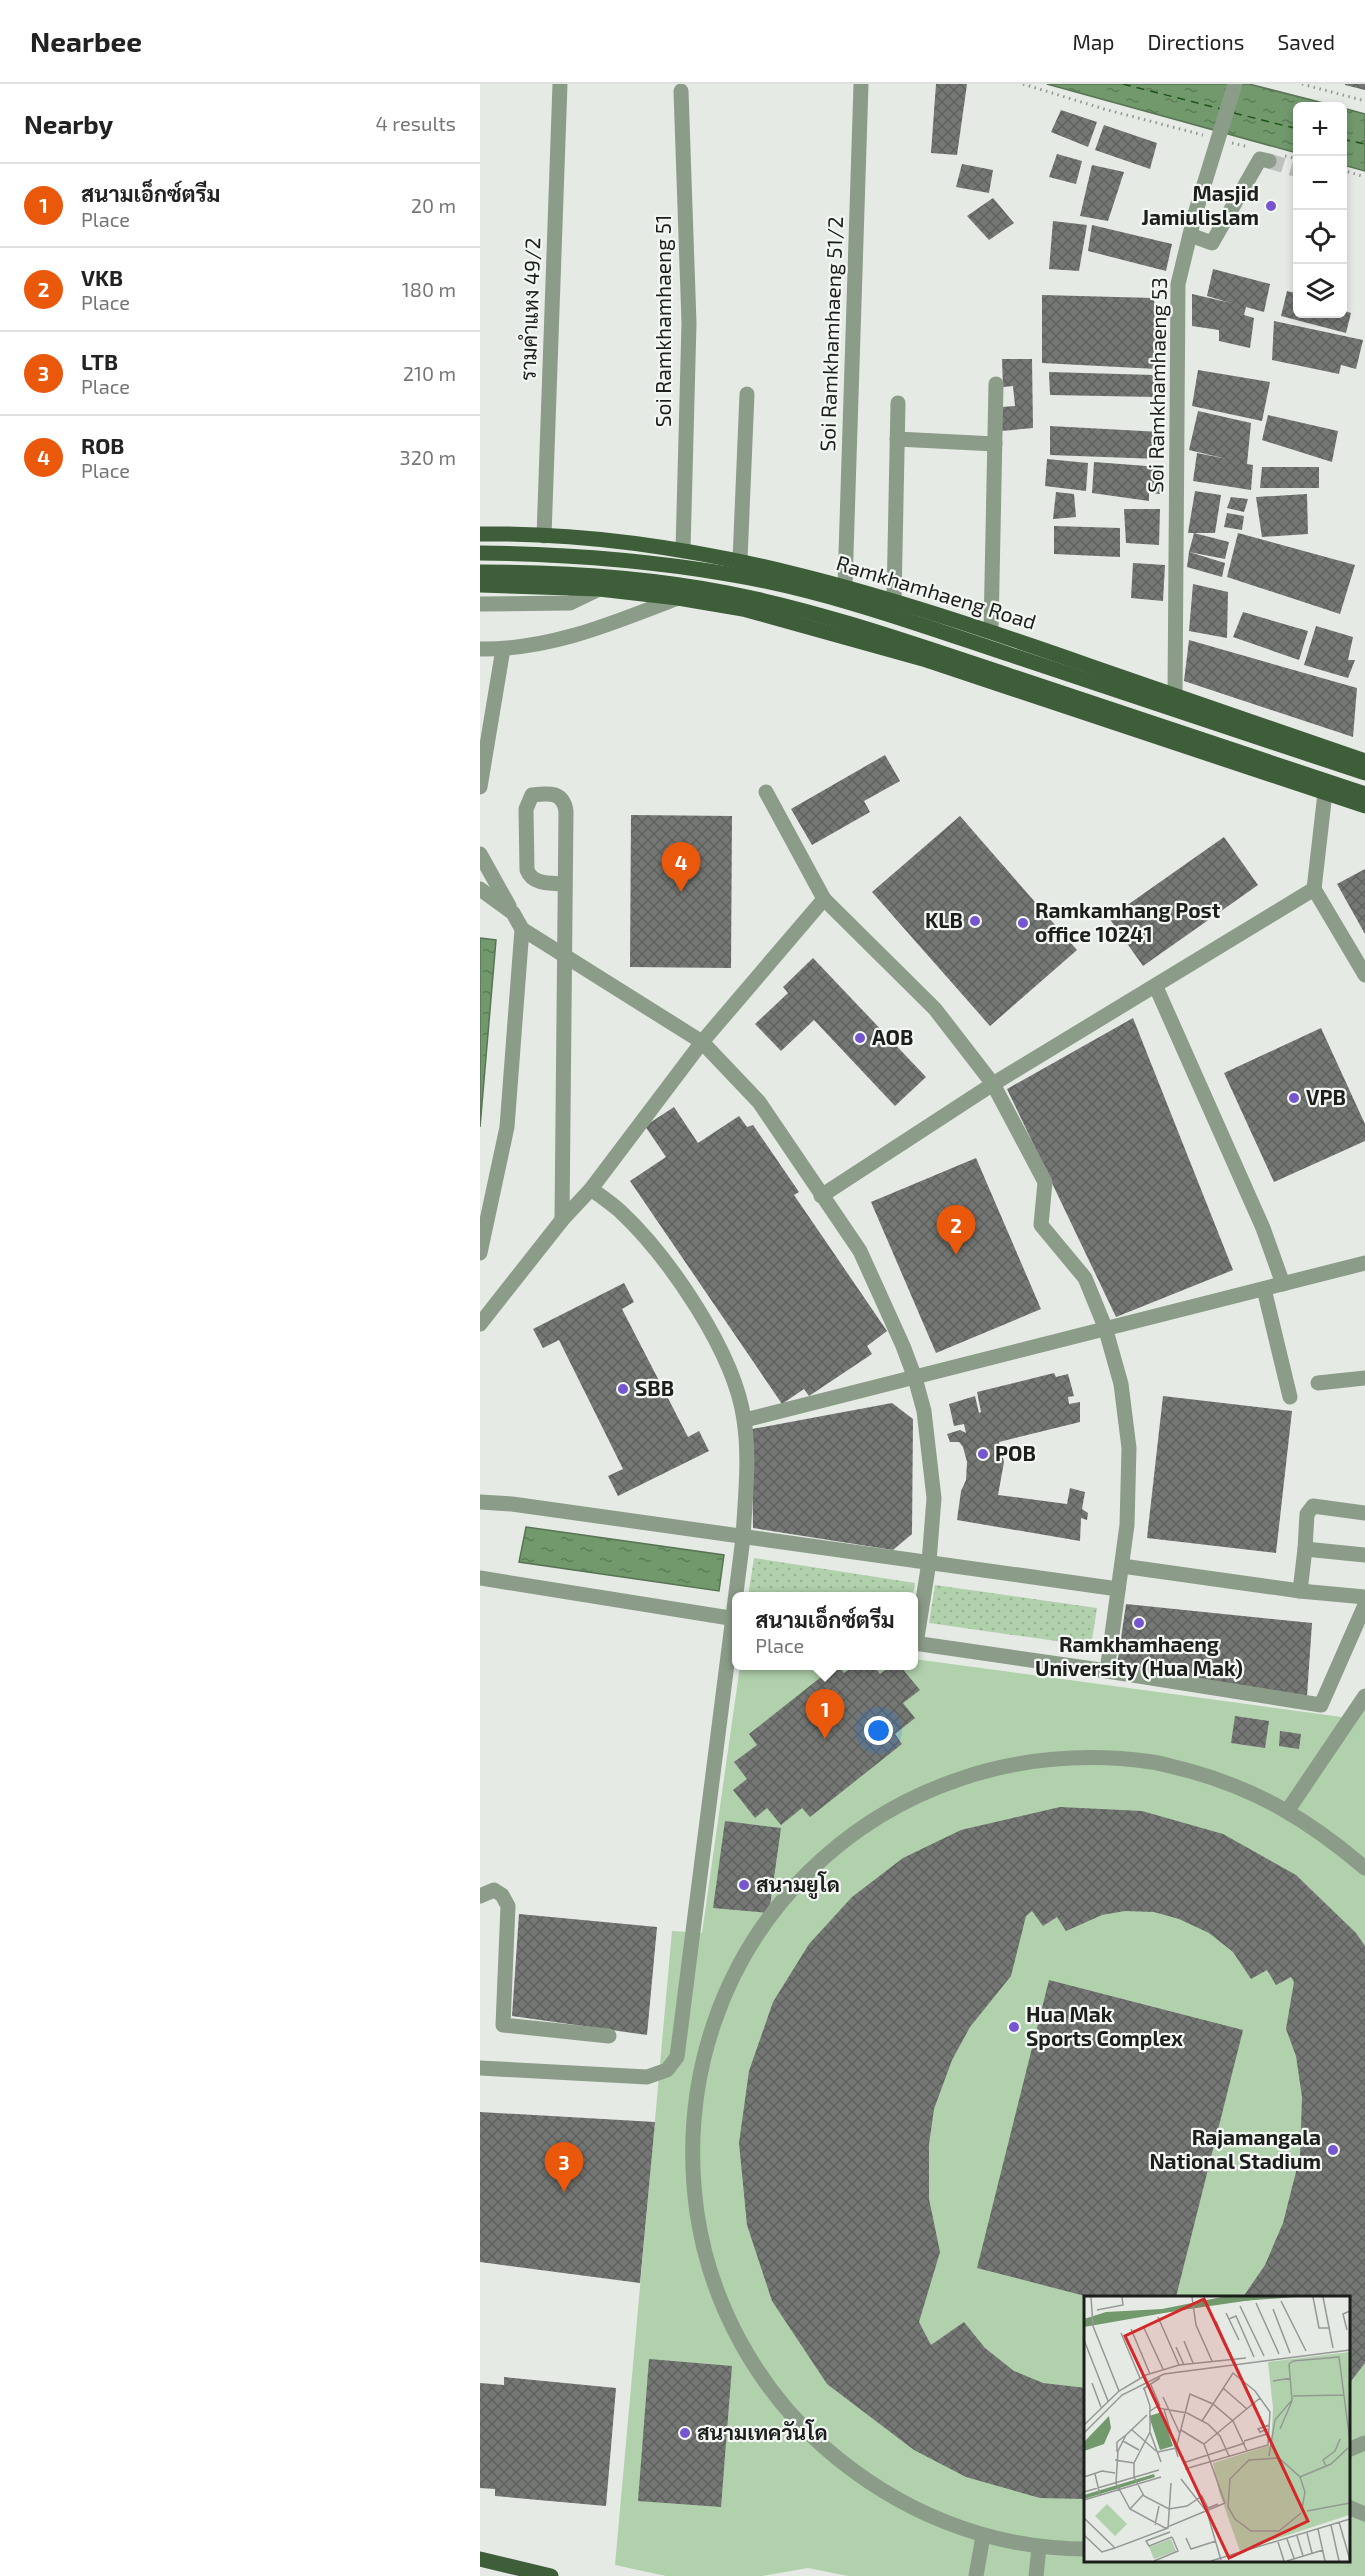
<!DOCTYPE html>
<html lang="en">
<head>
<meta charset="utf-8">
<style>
	:root { --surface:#fff; --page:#f2f2f2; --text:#222; --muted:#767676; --line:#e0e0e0; --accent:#ea580c }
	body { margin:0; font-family:"Exo 2",Sarabun,sans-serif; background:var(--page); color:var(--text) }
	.controls { position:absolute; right:18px; top:18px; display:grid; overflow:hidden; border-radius:9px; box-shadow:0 3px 9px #0003 }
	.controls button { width:54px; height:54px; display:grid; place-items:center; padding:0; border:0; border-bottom:2px solid var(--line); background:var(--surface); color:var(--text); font:30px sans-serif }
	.you { position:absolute; left:399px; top:1647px; width:21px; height:21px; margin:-15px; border:4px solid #fff; border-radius:50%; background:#1a73e8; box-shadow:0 0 0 9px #1a73e833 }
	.badge { display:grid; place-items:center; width:39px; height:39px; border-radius:50%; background:var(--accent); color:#fff; font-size:20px; font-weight:700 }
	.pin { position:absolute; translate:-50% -50px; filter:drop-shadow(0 2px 3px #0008) }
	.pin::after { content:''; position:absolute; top:32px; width:21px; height:18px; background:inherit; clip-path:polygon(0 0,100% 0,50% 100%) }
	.popup { position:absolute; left:252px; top:1508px; width:186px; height:78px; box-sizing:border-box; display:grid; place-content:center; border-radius:9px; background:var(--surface); filter:drop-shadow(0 2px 4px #0005); font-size:20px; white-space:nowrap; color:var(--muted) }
	.popup b { font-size:22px; color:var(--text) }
	.popup::after { content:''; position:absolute; left:50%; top:100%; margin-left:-12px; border:12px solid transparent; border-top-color:var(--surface) }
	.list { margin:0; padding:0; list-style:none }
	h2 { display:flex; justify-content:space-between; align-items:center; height:78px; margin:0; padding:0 24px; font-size:26px }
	h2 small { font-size:20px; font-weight:400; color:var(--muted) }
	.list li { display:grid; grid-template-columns:39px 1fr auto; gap:18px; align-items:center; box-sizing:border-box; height:84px; padding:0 24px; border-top:2px solid var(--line) }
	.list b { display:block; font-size:22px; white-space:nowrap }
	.list p { margin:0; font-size:20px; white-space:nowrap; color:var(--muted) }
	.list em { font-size:20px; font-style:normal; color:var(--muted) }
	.icon { flex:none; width:33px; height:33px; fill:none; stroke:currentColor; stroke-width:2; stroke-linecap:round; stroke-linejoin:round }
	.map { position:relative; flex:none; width:885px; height:2492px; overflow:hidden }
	header { display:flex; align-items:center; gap:36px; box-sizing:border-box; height:84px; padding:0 30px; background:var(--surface); border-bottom:2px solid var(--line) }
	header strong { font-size:28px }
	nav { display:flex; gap:33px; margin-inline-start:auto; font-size:21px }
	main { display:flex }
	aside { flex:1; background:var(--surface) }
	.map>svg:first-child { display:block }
</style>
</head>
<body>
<header>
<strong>Nearbee</strong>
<nav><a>Map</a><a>Directions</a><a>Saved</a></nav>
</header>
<main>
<aside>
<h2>Nearby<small>4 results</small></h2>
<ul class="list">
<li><span class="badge">1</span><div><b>สนามเอ็กซ์ตรีม</b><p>Place</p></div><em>20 m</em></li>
<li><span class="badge">2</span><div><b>VKB</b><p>Place</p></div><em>180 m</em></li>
<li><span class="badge">3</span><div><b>LTB</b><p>Place</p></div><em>210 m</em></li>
<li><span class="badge">4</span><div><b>ROB</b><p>Place</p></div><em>320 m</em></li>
</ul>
</aside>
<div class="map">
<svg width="885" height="2492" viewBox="0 0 885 2492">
	<defs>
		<pattern id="grass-dots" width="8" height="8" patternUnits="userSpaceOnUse" patternTransform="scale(1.5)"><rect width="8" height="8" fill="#b0d1ab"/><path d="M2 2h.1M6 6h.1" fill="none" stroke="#97b393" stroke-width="1.8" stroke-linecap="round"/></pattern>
		<pattern id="water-ripples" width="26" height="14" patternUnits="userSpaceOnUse" patternTransform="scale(1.5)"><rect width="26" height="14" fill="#71996c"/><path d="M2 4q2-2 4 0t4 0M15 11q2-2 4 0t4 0" fill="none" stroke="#5c7c58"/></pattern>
		<pattern id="building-cross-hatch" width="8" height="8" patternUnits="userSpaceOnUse" patternTransform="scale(1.5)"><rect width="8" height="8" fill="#747774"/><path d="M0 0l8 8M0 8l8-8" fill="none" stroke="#5e615e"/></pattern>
	</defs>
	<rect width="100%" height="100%" fill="#e6eae5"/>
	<!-- grass -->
	<g fill="url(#grass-dots)">
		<path d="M274 1474 435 1499 433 1512H268Z"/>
		<path d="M455 1501 617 1524 611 1562 449 1539Z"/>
	</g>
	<!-- green -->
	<path fill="#b0d1ab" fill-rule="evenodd" d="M434 1575 869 1634 885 1606V2492H368L328 2484 282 2492H186L135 2481 192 1847 222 1849 260 1582H434ZM606 2213H868V2476H606Z"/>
	<!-- water -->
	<g fill="url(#water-ripples)" stroke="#587454" stroke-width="1.5">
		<path d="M567 0H769L855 22H818L817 69Z"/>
		<path d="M863 24 885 30V87L863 81Z"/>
		<path d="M0 854 16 856 0 1043Z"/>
		<path d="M46 1443 244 1471 239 1507 39 1478Z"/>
	</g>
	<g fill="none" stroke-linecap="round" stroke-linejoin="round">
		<!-- ferry -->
		<g stroke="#1e5517" stroke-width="1.5" stroke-dasharray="8 6" stroke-linecap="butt">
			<path d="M643 0 741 25"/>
			<path d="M754 29 818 45"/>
			<path d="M862 55 885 60"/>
		</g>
	</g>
	<!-- building -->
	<g fill="url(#building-cross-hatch)">
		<path d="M456 0H487L477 71 451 69Z"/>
		<path d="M865 0H885V6L865 1Z"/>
		<path d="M581 26 617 38 608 63 571 48Z"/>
		<path d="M624 41 677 59 670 85 615 66Z"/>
		<path d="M577 70 602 77 596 100 569 93Z"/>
		<path d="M482 80 513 86 509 109 476 103Z"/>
		<path d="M612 81 644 88 628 137 600 132Z"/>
		<path d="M513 114 534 139 509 156 487 132Z"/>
		<path d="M573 137 607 141 599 187 569 185Z"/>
		<path d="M612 141 692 160 686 187 608 167Z"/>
		<path d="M733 185 790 200 784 228 766 223 764 231 774 234 770 264 739 257V246L712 242V210L751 219 727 212Z"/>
		<path d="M807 207 818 210V230H862V226L871 229 866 249 801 232Z"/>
		<path d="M562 211 674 214 677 285 562 279Z"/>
		<path d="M794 237 883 256 876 285 861 281 859 290 792 276Z"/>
		<path d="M522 275H552L553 344 521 347 522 323 535 322 533 302 523 303Z"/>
		<path d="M718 286 790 298 782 337 712 322Z"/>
		<path d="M569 288 674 291 675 313 570 311Z"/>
		<path d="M718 327 771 339 767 380 773 381 771 406 713 397 717 369 747 375 709 366Z"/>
		<path d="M788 331 858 347 852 378 782 356Z"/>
		<path d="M570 342 681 348 679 375 570 371Z"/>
		<path d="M567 375 608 379 606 407 565 402Z"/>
		<path d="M614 378 680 383V410L669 409V417L612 409Z"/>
		<path d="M782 383H839V404H780Z"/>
		<path d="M715 407 741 411 735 449H714L749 458 745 475 709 468 745 479 742 493 707 483 709 468 714 449H708Z"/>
		<path d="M576 408 594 410 596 433 573 435Z"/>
		<path d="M827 410 828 450 782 453 776 413Z"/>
		<path d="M751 413 768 415 764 428 747 424Z"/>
		<path d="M644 425H680L679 461 646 459Z"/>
		<path d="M747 429 764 432 762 446 744 443Z"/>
		<path d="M574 442 640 444V473L574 470Z"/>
		<path d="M758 449 875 481 860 530 747 493Z"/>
		<path d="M653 479 685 481 683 517 651 514Z"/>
		<path d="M713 500 748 508 747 554 709 547Z"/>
		<path d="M763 528 828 547 819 576 753 553Z"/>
		<path d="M836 542 873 553 868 576H875L868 594 824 581Z"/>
		<path d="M709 556 877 604 873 653 704 597Z"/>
		<path d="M405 671 420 697 384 717 390 728 332 761 311 725Z"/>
		<path d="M151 731 252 732 251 884 150 883Z"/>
		<path d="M480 732 597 866 510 942 392 808Z"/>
		<path d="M744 753 778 801 663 882 629 834Z"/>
		<path d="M885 785V850L857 800Z"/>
		<path d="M333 874 446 993 415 1022 334 936 301 967 275 940 308 909 303 903Z"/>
		<path d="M653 934 753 1186 636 1233 527 1005Z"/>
		<path d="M841 944 885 1040V1057L794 1098 744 989Z"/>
		<path d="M194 1023 218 1059 259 1032 267 1043 273 1041 319 1108 314 1111 407 1247 387 1262 392 1270 329 1312 324 1305 302 1320 150 1097 186 1073 165 1042Z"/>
		<path d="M496 1074 561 1225 456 1269 391 1118Z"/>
		<path d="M144 1199 154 1218 142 1225 208 1353 219 1347 229 1367 138 1412 128 1392 143 1385 79 1256 63 1264 53 1245Z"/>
		<path d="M574 1289 576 1293 588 1290 594 1312 588 1313 589 1320 600 1318V1338L519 1358 524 1378 518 1411 587 1420 590 1404 605 1408 602 1425 608 1429 607 1436 601 1434 600 1457 477 1436 481 1407 486 1396 487 1378 483 1363 479 1358H470L467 1350 480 1346 486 1349 484 1340 474 1342 469 1320 495 1312 499 1329 501 1328 497 1308Z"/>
		<path d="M683 1312 812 1327 796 1469 667 1454Z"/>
		<path d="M412 1319 433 1335 432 1450 413 1466 273 1444 272 1345Z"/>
		<path d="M646 1520 832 1539 827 1612 637 1581Z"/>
		<path d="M355 1582H358L364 1589 374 1582H394L400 1590 411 1582H420L440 1606 423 1619 435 1634 415 1650 422 1660 330 1733 322 1724 301 1741 287 1724 275 1734 253 1706 267 1695 254 1678 277 1661 269 1650Z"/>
		<path d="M755 1632 789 1637 785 1664 751 1659Z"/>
		<path d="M800 1647 821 1650 819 1665 799 1662Z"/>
		<path d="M580 1723 662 1727 743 1750 816 1791 876 1849 885 1862V2279L868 2301V2213H763L785 2181 803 2139 820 2072 822 2013 816 1972 806 1945 814 1898 811 1893 796 1901 787 1886 771 1895 753 1868 729 1849 699 1835 674 1828 645 1827 622 1831 586 1847 577 1833 563 1842 552 1827 546 1832 531 1892 490 1943 472 1976 454 2025 449 2060V2115L460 2168 439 2238 451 2261 484 2238 505 2264 534 2287 563 2299 606 2304V2415L560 2414 486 2393 434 2366 347 2300 292 2217 267 2141 259 2059 269 1987 293 1918 329 1860 372 1813 423 1774 481 1746Z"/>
		<path d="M245 1737 301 1744 289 1829 233 1824Z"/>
		<path d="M39 1830 177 1843 167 1951 32 1932Z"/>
		<path d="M569 1896 763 1946 696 2213H609L497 2184Z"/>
		<path d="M0 2028 175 2038 160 2199 0 2178Z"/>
		<path d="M169 2275 252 2282 241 2423 158 2417Z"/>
		<path d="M24 2293 136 2304 126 2422 15 2412V2405L0 2404V2299L24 2301Z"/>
	</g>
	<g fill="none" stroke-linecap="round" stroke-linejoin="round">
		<!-- minor-tunnel -->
		<path stroke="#bec1bd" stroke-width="15" stroke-dasharray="15 8" stroke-linecap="butt" d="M789 77 818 86"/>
		<!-- path -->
		<g stroke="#939793" stroke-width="3" stroke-dasharray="1.5 4.5" stroke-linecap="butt">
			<path d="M543 0 624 25 723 51"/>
			<path d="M822 0 885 17"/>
			<path d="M752 59 769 63"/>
			<path d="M805 72 818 75"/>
			<path d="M862 86 885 93"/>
		</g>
		<!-- minor -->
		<g stroke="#8b9d88" stroke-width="15">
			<path d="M201 7 209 239 203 466"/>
			<path d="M710 151 732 159 780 75 789 77"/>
			<path d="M417 355 515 360"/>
			<path d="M64 452 80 0"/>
			<path d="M260 476 267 310"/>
			<path d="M365 501 381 0"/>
			<path d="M414 516 418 319"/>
			<path d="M0 520 90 519 119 505"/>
			<path d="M511 547 516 300"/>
			<path d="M0 565C71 566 133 539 198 514"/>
			<path d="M695 612 698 200 715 130"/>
			<path d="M0 703 23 565"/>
			<path d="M286 708 344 815"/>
			<path d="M0 770 29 822"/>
			<path d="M0 805 33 829 42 845 27 1043 0 1169"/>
			<path d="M834 805 845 709"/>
			<path d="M42 845 222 958 279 1018 380 1167 423 1262 435 1294 444 1327 454 1414 449 1478 436 1560"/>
			<path d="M676 903 783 1144 803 1200"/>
			<path d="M341 1112 513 1000 834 805 885 891"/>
			<path d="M82 1136 86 727C83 707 68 709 52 711L46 725 47 786C53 801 70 799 85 800"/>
			<path d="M784 1205 810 1313"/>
			<path d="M0 1240 82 1136 111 1105 222 958 344 815 455 925 513 1000 565 1098 561 1141 605 1194 625 1243 641 1300 649 1364 647 1441 627 1587"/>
			<path d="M838 1299 885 1294"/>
			<path d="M265 1336 885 1179"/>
			<path d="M0 1418 32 1420 638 1505"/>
			<path d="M885 1429 833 1422 827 1430 825 1465 885 1471"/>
			<path d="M642 1482 820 1507 885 1513"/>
			<path d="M0 1494 256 1535"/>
			<path d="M820 1507 825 1465"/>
			<path d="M434 1559 627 1587 841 1621 885 1521"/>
			<path d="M808 1726 885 1612"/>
			<path d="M0 1812 14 1806 22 1811 28 1822 23 1941 129 1952"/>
			<path d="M0 1984 167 1993 187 1986 197 1973 263 1454C265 1415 270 1374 264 1336 255 1269 189 1173 140 1127 131 1119 121 1112 111 1105"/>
			<path d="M868 2366 885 2359"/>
			<path d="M868 2423 885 2430"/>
			<path d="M606 2465C508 2465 417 2427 344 2363 276 2303 230 2218 217 2129 179 1858 402 1640 672 1678 685 1680 697 1684 710 1687 779 1706 831 1738 885 1784"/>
			<path d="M496 2492 503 2452"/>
			<path d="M556 2492 559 2463"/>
		</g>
		<!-- major -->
		<g stroke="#3e5e3a" stroke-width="15">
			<path d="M0 450C212 447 413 513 610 582 702 614 793 645 885 677"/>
			<path d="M0 501 119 505 198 514 263 525 443 575 885 722"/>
			<path d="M0 2475 71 2492"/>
		</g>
		<!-- minor-bridge -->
		<path stroke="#8b9d88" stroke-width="15" d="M715 130 755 0"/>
		<!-- major-bridge -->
		<g stroke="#3e5e3a" stroke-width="15">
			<path d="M0 469C83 470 165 476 248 490 345 506 438 540 531 571 649 611 767 650 885 689"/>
			<path d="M0 488C83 488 166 493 248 509 344 528 437 561 531 592 649 631 767 670 885 710"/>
		</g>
	</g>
	<!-- markers -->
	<g fill="#7656d0" stroke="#f3f7f3" stroke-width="2">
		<circle cx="791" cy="122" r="6"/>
		<circle cx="495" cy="837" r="6"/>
		<circle cx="543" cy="839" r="6"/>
		<circle cx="380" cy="954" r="6"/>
		<circle cx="814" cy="1014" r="6"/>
		<circle cx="143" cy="1305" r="6"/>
		<circle cx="503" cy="1370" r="6"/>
		<circle cx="659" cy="1539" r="6"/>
		<circle cx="264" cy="1801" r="6"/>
		<circle cx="534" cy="1943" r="6"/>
		<circle cx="853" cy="2066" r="6"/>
		<circle cx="205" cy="2349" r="6"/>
	</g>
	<g text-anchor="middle" stroke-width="4.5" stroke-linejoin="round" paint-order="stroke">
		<!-- poi labels -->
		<g font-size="21" font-weight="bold" fill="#1c1e1c" stroke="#f3f7f3" text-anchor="start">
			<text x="779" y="117" text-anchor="end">Masjid<tspan x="779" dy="24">Jamiulislam</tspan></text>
			<text x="555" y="834">Ramkamhang Post<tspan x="555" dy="24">office 10241</tspan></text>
			<text x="483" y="844" text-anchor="end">KLB</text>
			<text x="392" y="961">AOB</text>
			<text x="826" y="1021">VPB</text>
			<text x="155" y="1312">SBB</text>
			<text x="515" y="1377">POB</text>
			<text x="659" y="1568" text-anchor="middle">Ramkhamhaeng<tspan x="659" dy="24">University (Hua Mak)</tspan></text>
			<text x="276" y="1808">สนามยูโด</text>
			<text x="546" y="1938">Hua Mak<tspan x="546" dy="24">Sports Complex</tspan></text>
			<text x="841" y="2061" text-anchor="end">Rajamangala<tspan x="841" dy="24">National Stadium</tspan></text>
			<text x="217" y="2356">สนามเทควันโด</text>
		</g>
		<!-- street labels -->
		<g font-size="21" fill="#1c1e1c" stroke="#f3f7f3">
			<text transform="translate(51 225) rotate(-88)" y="7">รามคำแหง 49/2</text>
			<text transform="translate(184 237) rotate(-90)" y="7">Soi Ramkhamhaeng 51</text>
			<text transform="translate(352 250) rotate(-88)" y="7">Soi Ramkhamhaeng 51/2</text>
			<text transform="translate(678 301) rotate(-89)" y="7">Soi Ramkhamhaeng 53</text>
			<text transform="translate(456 509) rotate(17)" y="7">Ramkhamhaeng Road</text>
		</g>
	</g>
	<!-- overview -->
	<g transform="translate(604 2212)">
		<rect width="266" height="266" fill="#e6eae5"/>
		<path d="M265 56V219L156 255 135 196 129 167 187 149 189 112 184 66ZM23 208 43 228 31 240 11 220ZM87 243 92 255 70 263 65 251Z" fill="#b0d1ab"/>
		<path d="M138 1H212L143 6 0 31V23L22 16 78 13ZM78 116 89 150 76 154 65 120ZM25 120 27 132 20 148 0 155V146ZM70 178 71 181 0 203V199Z" fill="#71996c"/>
		<path fill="none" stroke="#71996c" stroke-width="3" d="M11 25 178 1"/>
		<path fill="none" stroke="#959895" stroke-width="1.5" d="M7 1 9 30 35 95M108 1 112 29 128 65M229 1 235 32H245M239 1 249 52M197 5 222 55M172 7 195 58M156 10 180 60M189 13 206 57M13 14 39 9 38 1M142 17 155 44M74 21 95 69M145 23 152 20 170 61M132 25 148 63M60 32 79 73M47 33 66 78M263 34 259 18 266 15M37 37 56 82M0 44 24 105M100 45 109 67M92 51 100 69M209 65 255 61 266 146M189 85 207 82M8 87 17 111M67 89 76 110M60 92 66 110V136L77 166M139 92 163 113M59 93 76 82M209 100 260 99M79 101 96 138M80 113 103 117 124 128 136 140 145 160M65 116 72 111 80 113 94 161M63 119 42 139 34 155 32 187 46 213 81 232 141 207 120 148 97 134M0 129 35 95 62 79 95 69 162 62M47 133 72 155M184 133 176 136 174 133 185 129M196 133 208 105M66 136 50 167V181L60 200 85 213 103 210 118 200 124 212 134 208M0 137 38 99 80 78 266 54M39 145 55 154M160 145 183 138M120 148 176 102M92 152 106 98 129 108 149 125 163 155M33 156V146L42 139M74 156 92 152M185 160 191 124 208 104 205 68 209 65M31 164 50 167M99 167 161 147M242 170 239 164 251 155 256 143M101 173 184 149 186 116 171 95 149 77 118 125M11 178 16 199M0 181 18 175 31 177M216 181 247 168 264 152M97 183 123 216 137 264M0 196 75 174M0 204 77 181M46 213 59 199M223 215 266 207M217 217 195 235H167L151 223 144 211 146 183 165 164 195 162 216 181 221 196 218 213M0 222 31 252 84 232 87 187M255 226 266 264M71 229 75 210M247 229 255 265M234 233 241 265M86 236 62 245 65 250 88 241M223 237 228 257M0 239 18 256 31 252M213 240 219 260M102 242 107 253 132 245M203 243 210 262M194 246 200 265M70 265 94 255 88 241M127 265 266 223M203 265 239 254"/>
		<path fill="#d62828" fill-opacity="0.15" stroke="#d62828" stroke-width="3" d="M120 3 224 225 145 262 41 40Z"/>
		<rect width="266" height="266" fill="none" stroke="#1c1e1c" stroke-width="3"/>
	</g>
</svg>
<div class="controls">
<button>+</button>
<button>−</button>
<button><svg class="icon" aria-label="locate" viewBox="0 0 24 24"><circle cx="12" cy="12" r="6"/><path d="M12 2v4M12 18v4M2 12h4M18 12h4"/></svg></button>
<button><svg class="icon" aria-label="layers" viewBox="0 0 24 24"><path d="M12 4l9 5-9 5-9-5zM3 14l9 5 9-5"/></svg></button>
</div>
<div class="you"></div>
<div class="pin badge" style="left:345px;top:1655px">1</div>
<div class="popup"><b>สนามเอ็กซ์ตรีม</b>Place</div>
<div class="pin badge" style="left:476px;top:1171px">2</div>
<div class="pin badge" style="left:84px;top:2108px">3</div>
<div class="pin badge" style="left:201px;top:808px">4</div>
</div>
</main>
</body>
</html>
